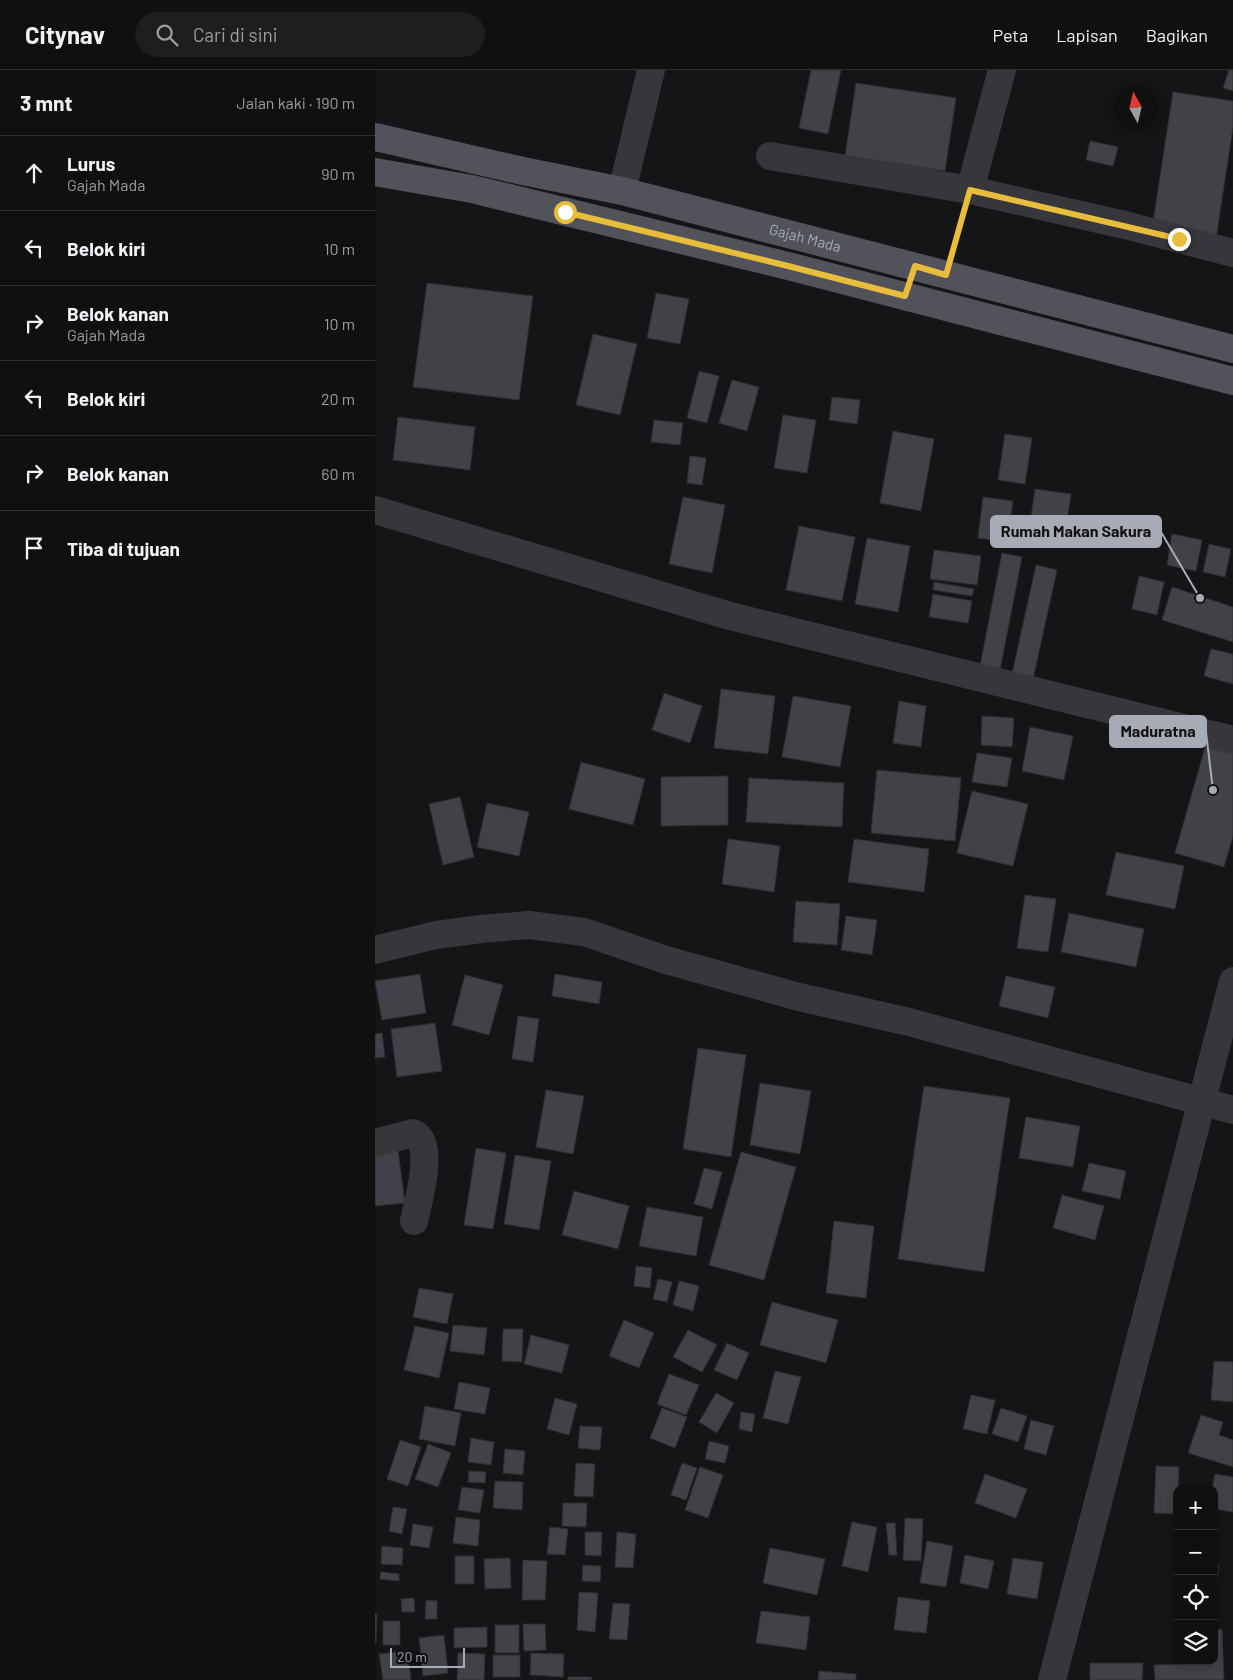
<!DOCTYPE html>
<html lang="id">
<head>
<meta charset="utf-8">
<style>
	:root { --surface:#101011; --page:#1e1e1f; --text:#f1f3f6; --muted:#9c9d9f; --line:#303031 }
	body { margin:0; font-family:Barlow,sans-serif; background:var(--page); color:var(--text) }
	.controls { position:absolute; right:15px; bottom:15px; display:grid; overflow:hidden; border-radius:10px; box-shadow:0 2px 8px #0003 }
	.controls button { width:45px; height:45px; display:grid; place-items:center; padding:0; border:0; border-bottom:1px solid var(--line); background:var(--surface); color:var(--text); font:25px sans-serif }
	.compass { position:absolute; left:738px; top:15px; width:45px; height:45px; border-radius:50%; background:var(--surface); box-shadow:0 2px 8px #0003; rotate:352deg }
	.scale { position:absolute; left:15px; bottom:12px; width:75px; box-sizing:border-box; padding-left:5px; border:2px solid #a7abb6; border-top:0; font-size:14px; line-height:18px; white-space:nowrap; color:#a7abb6; -webkit-text-stroke:4px #101012; paint-order:stroke }
	.stop { position:absolute; width:15px; height:15px; margin:-11px; border:4px solid #e8bd3b; border-radius:50%; background:#fff }
	.stop.end { background:#e8bd3b; border-color:#fff; box-shadow:0 1px 5px #0008 }
	.list { margin:0; padding:0; list-style:none }
	h2 { display:flex; justify-content:space-between; align-items:center; height:65px; margin:0; padding:0 20px; font-size:21px }
	h2 small { font-size:16px; font-weight:400; color:var(--muted) }
	.list li { display:grid; grid-template-columns:32px 1fr auto; gap:15px; align-items:center; box-sizing:border-box; height:75px; padding:0 20px; border-top:1px solid var(--line) }
	.list b { display:block; font-size:19px; white-space:nowrap }
	.list p { margin:0; font-size:16px; white-space:nowrap; color:var(--muted) }
	.list em { font-size:16px; font-style:normal; color:var(--muted) }
	.icon { flex:none; width:28px; height:28px; fill:none; stroke:currentColor; stroke-width:2; stroke-linecap:round; stroke-linejoin:round }
	.map { position:relative; flex:none; width:858px; height:1610px; overflow:hidden }
	header { display:flex; align-items:center; gap:30px; box-sizing:border-box; height:70px; padding:0 25px; background:var(--surface); border-bottom:1px solid var(--line) }
	header strong { font-size:24px }
	nav { display:flex; gap:28px; margin-inline-start:auto; font-size:18px }
	.search { width:350px; height:45px; background:var(--page); display:flex; align-items:center; gap:12px; box-sizing:border-box; padding:0 18px; border-radius:28px; color:var(--muted); font-size:19px }
	main { display:flex }
	aside { flex:1; background:var(--surface) }
	.map>svg:first-child { display:block }
</style>
</head>
<body>
<header>
<strong>Citynav</strong>
<div class="search"><svg class="icon" aria-label="search" viewBox="0 0 24 24"><circle cx="10" cy="10" r="6"/><path d="M15 15l6 6"/></svg>Cari di sini</div>
<nav><a>Peta</a><a>Lapisan</a><a>Bagikan</a></nav>
</header>
<main>
<aside>
<h2>3 mnt<small>Jalan kaki · 190 m</small></h2>
<ul class="list">
<li><svg class="icon" aria-label="ahead" viewBox="0 0 24 24"><path d="M12 20V5M6 11l6-6 6 6"/></svg><div><b>Lurus</b><p>Gajah Mada</p></div><em>90 m</em></li>
<li><svg class="icon" aria-label="left" viewBox="0 0 24 24"><path d="M17 20v-9H6M10 6l-5 5 5 5"/></svg><div><b>Belok kiri</b></div><em>10 m</em></li>
<li><svg class="icon" aria-label="right" viewBox="0 0 24 24"><path d="M7 20v-9h11M14 6l5 5-5 5"/></svg><div><b>Belok kanan</b><p>Gajah Mada</p></div><em>10 m</em></li>
<li><svg class="icon" aria-label="left" viewBox="0 0 24 24"><path d="M17 20v-9H6M10 6l-5 5 5 5"/></svg><div><b>Belok kiri</b></div><em>20 m</em></li>
<li><svg class="icon" aria-label="right" viewBox="0 0 24 24"><path d="M7 20v-9h11M14 6l5 5-5 5"/></svg><div><b>Belok kanan</b></div><em>60 m</em></li>
<li><svg class="icon" aria-label="arrive" viewBox="0 0 24 24"><path d="M6 21V4h12l-3 4 3 4H6"/></svg><div><b>Tiba di tujuan</b></div></li>
</ul>
</aside>
<div class="map">
<svg width="858" height="1610" viewBox="0 0 858 1610">
	<rect width="100%" height="100%" fill="#151517"/>
	<!-- building -->
	<g fill="#414247" stroke="#2f2f32">
		<path d="M436 0H466L453 64 424 58Z"/>
		<path d="M854 0H858V21L848 18Z"/>
		<path d="M481 13 581 28 570 101 470 86Z"/>
		<path d="M798 22 858 31V57L841 169 777 159Z"/>
		<path d="M715 71 743 77 738 96 711 90Z"/>
		<path d="M52 213 158 226 144 330 38 317Z"/>
		<path d="M281 223 314 229 305 274 272 268Z"/>
		<path d="M218 264 262 274 245 345 201 335Z"/>
		<path d="M324 301 344 306 332 353 312 348Z"/>
		<path d="M357 310 384 317 372 361 344 353Z"/>
		<path d="M457 327 485 330 482 354 454 350Z"/>
		<path d="M408 345 441 350 432 403 399 398Z"/>
		<path d="M23 347 100 357 95 400 18 390Z"/>
		<path d="M279 350 308 353 305 375 276 372Z"/>
		<path d="M518 361 559 369 546 441 505 433Z"/>
		<path d="M630 364 657 368 650 414 623 410Z"/>
		<path d="M315 386 331 388 327 415 312 413Z"/>
		<path d="M660 419 696 424 692 452 656 447Z"/>
		<path d="M308 427 350 435 337 503 294 494Z"/>
		<path d="M608 427 638 431 632 472 603 468Z"/>
		<path d="M424 456 480 467 467 531 411 520Z"/>
		<path d="M797 464 827 470 821 501 792 495Z"/>
		<path d="M492 468 535 476 523 542 480 534Z"/>
		<path d="M834 474 856 479 850 507 828 502Z"/>
		<path d="M559 480 606 486 602 515 555 509Z"/>
		<path d="M627 483 647 487 625 600 605 596Z"/>
		<path d="M661 495 682 500 658 609 637 604Z"/>
		<path d="M764 506 789 512 782 545 757 539Z"/>
		<path d="M559 512 599 519 597 526 558 520Z"/>
		<path d="M797 517 858 537V572L787 550Z"/>
		<path d="M558 524 597 531 593 553 554 547Z"/>
		<path d="M836 579 858 584V614L829 606Z"/>
		<path d="M346 619 400 626 393 684 339 678Z"/>
		<path d="M289 623 327 636 315 673 277 660Z"/>
		<path d="M418 626 476 636 465 697 407 687Z"/>
		<path d="M524 631 551 636 546 677 518 673Z"/>
		<path d="M607 646 639 648 637 677 606 675Z"/>
		<path d="M655 657 698 666 689 710 647 701Z"/>
		<path d="M833 667 858 674V766L849 797 800 783Z"/>
		<path d="M602 683 637 688 632 717 597 712Z"/>
		<path d="M206 692 270 709 258 755 194 739Z"/>
		<path d="M502 700 586 708 580 771 496 763Z"/>
		<path d="M353 706V755L286 756V707Z"/>
		<path d="M374 708 469 713 467 757 371 752Z"/>
		<path d="M597 721 653 734 638 796 582 783Z"/>
		<path d="M85 727 99 787 68 795 54 734Z"/>
		<path d="M112 733 154 742 144 786 102 777Z"/>
		<path d="M353 769 405 776 399 822 347 814Z"/>
		<path d="M479 769 554 779 549 822 473 812Z"/>
		<path d="M741 782 809 796 800 839 731 825Z"/>
		<path d="M650 825 681 829 673 882 642 878Z"/>
		<path d="M421 831 465 834 462 875 418 872Z"/>
		<path d="M694 843 769 859 761 897 686 882Z"/>
		<path d="M471 846 502 850 497 885 466 880Z"/>
		<path d="M45 904 51 943 7 950 0 911Z"/>
		<path d="M180 904 227 912 224 934 177 926Z"/>
		<path d="M90 905 128 915 114 965 77 955Z"/>
		<path d="M631 906 680 917 673 948 624 936Z"/>
		<path d="M143 946 164 949 158 992 137 989Z"/>
		<path d="M60 953 67 1001 22 1007 16 959Z"/>
		<path d="M7 963 10 987 0 988V964Z"/>
		<path d="M323 978 371 985 356 1087 308 1079Z"/>
		<path d="M385 1013 436 1021 425 1084 375 1075Z"/>
		<path d="M549 1016 635 1028 609 1202 523 1189Z"/>
		<path d="M171 1020 209 1026 198 1084 161 1077Z"/>
		<path d="M651 1047 705 1056 698 1097 644 1088Z"/>
		<path d="M101 1078 131 1083 118 1159 89 1155Z"/>
		<path d="M23 1080 30 1133 0 1136V1083Z"/>
		<path d="M366 1082 421 1097 389 1210 334 1195Z"/>
		<path d="M140 1085 176 1091 164 1160 129 1154Z"/>
		<path d="M714 1093 751 1101 745 1129 707 1121Z"/>
		<path d="M329 1098 347 1102 337 1139 319 1134Z"/>
		<path d="M199 1121 254 1136 243 1179 187 1165Z"/>
		<path d="M687 1125 729 1136 720 1170 678 1158Z"/>
		<path d="M272 1137 328 1147 321 1186 264 1176Z"/>
		<path d="M459 1151 499 1156 491 1228 451 1223Z"/>
		<path d="M261 1196 277 1198 275 1218 259 1216Z"/>
		<path d="M283 1209 297 1212 292 1232 278 1229Z"/>
		<path d="M304 1211 324 1216 318 1241 298 1235Z"/>
		<path d="M44 1218 78 1224 72 1254 38 1247Z"/>
		<path d="M397 1232 463 1250 451 1293 385 1275Z"/>
		<path d="M249 1250 279 1263 264 1298 234 1286Z"/>
		<path d="M78 1255 112 1258 109 1285 75 1281Z"/>
		<path d="M40 1256 74 1263 64 1308 29 1300Z"/>
		<path d="M128 1259H148L147 1292 127 1291Z"/>
		<path d="M313 1260 342 1275 327 1302 298 1287Z"/>
		<path d="M156 1265 194 1275 187 1303 149 1294Z"/>
		<path d="M352 1273 374 1283 362 1310 339 1300Z"/>
		<path d="M839 1291 858 1292V1332L836 1330Z"/>
		<path d="M400 1301 426 1307 413 1354 388 1348Z"/>
		<path d="M294 1304 324 1315 311 1345 282 1334Z"/>
		<path d="M84 1312 115 1318 110 1344 79 1339Z"/>
		<path d="M341 1323 359 1333 342 1363 324 1352Z"/>
		<path d="M596 1325 620 1330 612 1364 588 1359Z"/>
		<path d="M180 1328 202 1334 194 1365 172 1359Z"/>
		<path d="M50 1336 86 1343 80 1376 44 1369Z"/>
		<path d="M287 1338 312 1347 300 1378 275 1368Z"/>
		<path d="M626 1338 652 1346 643 1372 617 1364Z"/>
		<path d="M366 1342 380 1344 377 1362 364 1359Z"/>
		<path d="M826 1345 848 1352 844 1365 858 1370V1397L813 1383Z"/>
		<path d="M656 1350 679 1356 671 1385 649 1379Z"/>
		<path d="M205 1356 227 1357 225 1380 203 1378Z"/>
		<path d="M96 1368 119 1372 116 1395 93 1392Z"/>
		<path d="M25 1370 46 1377 33 1416 12 1409Z"/>
		<path d="M334 1371 354 1376 350 1393 330 1389Z"/>
		<path d="M53 1374 76 1383 63 1417 40 1409Z"/>
		<path d="M130 1379 150 1381 148 1405 128 1403Z"/>
		<path d="M201 1393 220 1394 218 1427 199 1426Z"/>
		<path d="M307 1393 322 1398 311 1430 296 1425Z"/>
		<path d="M781 1396 804 1397 803 1419H802V1444L779 1443Z"/>
		<path d="M325 1397 348 1405 333 1448 310 1440Z"/>
		<path d="M94 1401 111 1402 110 1413 93 1412Z"/>
		<path d="M610 1404 652 1419 641 1448 600 1433Z"/>
		<path d="M840 1404 858 1407V1442L839 1439V1419H837Z"/>
		<path d="M120 1411 148 1412 147 1440 118 1438Z"/>
		<path d="M87 1417 109 1420 105 1443 83 1440Z"/>
		<path d="M188 1433H212L211 1457 187 1456Z"/>
		<path d="M18 1437 32 1439 27 1464 14 1461Z"/>
		<path d="M81 1447 105 1450 103 1476 78 1473Z"/>
		<path d="M530 1448 548 1449 546 1491 528 1490Z"/>
		<path d="M477 1452 502 1457 493 1502 467 1496Z"/>
		<path d="M511 1453H520L522 1485H514Z"/>
		<path d="M38 1454 58 1457 54 1478 35 1475Z"/>
		<path d="M175 1457 193 1459 190 1485 172 1484Z"/>
		<path d="M210 1462H227L226 1486 210 1485Z"/>
		<path d="M242 1462 261 1464 258 1498 240 1497Z"/>
		<path d="M552 1471 578 1476 571 1517 545 1513Z"/>
		<path d="M7 1476 28 1478 27 1495 6 1494Z"/>
		<path d="M395 1478 450 1489 442 1525 388 1513Z"/>
		<path d="M590 1485 619 1491 613 1519 585 1513Z"/>
		<rect x="80" y="1486" width="19" height="28"/>
		<path d="M135 1488 136 1518 110 1519 109 1489Z"/>
		<path d="M638 1488 668 1492 662 1529 632 1524Z"/>
		<path d="M148 1490 172 1491 170 1530H147Z"/>
		<path d="M839 1494H844L841 1532H839Z"/>
		<path d="M208 1495 226 1496 225 1512 207 1511Z"/>
		<path d="M6 1502 24 1504V1511L5 1509Z"/>
		<path d="M204 1522 223 1523 220 1562 202 1560Z"/>
		<path d="M523 1527 555 1531 551 1563 519 1560Z"/>
		<path d="M39 1528 40 1542H27L26 1529Z"/>
		<path d="M51 1530 62 1531V1549H50Z"/>
		<path d="M238 1533 255 1534 252 1570 234 1569Z"/>
		<path d="M386 1541 435 1547 431 1580 381 1573Z"/>
		<path d="M0 1544H2L1 1572H0Z"/>
		<rect x="8" y="1551" width="17" height="24"/>
		<path d="M148 1554H170L171 1580 149 1581Z"/>
		<rect x="120" y="1555" width="24" height="28"/>
		<path d="M112 1557V1577L79 1578V1558Z"/>
		<path d="M847 1559 849 1610H780L779 1595 815 1594V1591H839V1560Z"/>
		<path d="M69 1565 73 1603 48 1606 44 1568Z"/>
		<path d="M32 1581 36 1610H8L4 1584Z"/>
		<path d="M83 1583 110 1584 109 1610H82Z"/>
		<path d="M156 1583 189 1584 188 1607 155 1605Z"/>
		<rect x="118" y="1585" width="27" height="22"/>
		<path d="M715 1593H768L767 1610H715Z"/>
		<path d="M444 1601 481 1604V1610H443Z"/>
		<path d="M193 1607H217L216 1610H193Z"/>
	</g>
	<g fill="none" stroke-linecap="round" stroke-linejoin="round">
		<!-- path -->
		<path stroke="#3c3d42" stroke-width="3" stroke-dasharray="2.5 4" stroke-linecap="butt" d="M578 180 588 145"/>
		<!-- minor -->
		<g stroke="#36363b" stroke-width="28">
			<path d="M395 86 595 120 750 155 858 183"/>
			<path d="M595 120 627 0"/>
			<path d="M247 121 276 0"/>
			<path d="M0 440 355 546 858 670"/>
			<path d="M0 1073 38 1063C61 1072 43 1132 39 1151"/>
		</g>
		<!-- tertiary -->
		<g stroke="#36363b" stroke-width="28">
			<path d="M0 880 61 865 106 859 154 855 209 862 291 890 424 927 534 952 858 1040"/>
			<path d="M677 1610 858 911"/>
		</g>
		<!-- primary -->
		<g stroke="#52535a" stroke-width="28">
			<path id="s1" d="M0 67 148 101 247 121 858 279"/>
			<path d="M0 102 97 119 413 196 858 311"/>
		</g>
	</g>
	<g fill="none" stroke-linecap="round" stroke-linejoin="round">
		<!-- route -->
		<path stroke="#e8bd3b" stroke-width="6" d="M190 142 413 196 530 226 540 196 571 205 595 120 804 169"/>
	</g>
	<g text-anchor="middle" stroke-width="5" stroke-linejoin="round" paint-order="stroke">
		<!-- street labels -->
		<g font-size="15" fill="#a7abb6" stroke="#101012">
			<text dy="5" stroke="none"><textPath href="#s1" startOffset="442">Gajah Mada</textPath></text>
		</g>
	</g>
	<!-- callouts -->
	<path fill="none" stroke="#a7abb6" stroke-width="2" d="M825 528L786 462M838 720L831 662"/>
	<g fill="#a7abb6" stroke="#101012" stroke-width="2">
		<circle cx="825" cy="528" r="5"/>
		<circle cx="838" cy="720" r="5"/>
	</g>
	<g fill="#a7abb6" stroke="#a7abb6" stroke-width="2">
		<rect x="616" y="446" width="170" height="31" rx="5"/>
		<rect x="735" y="646" width="96" height="31" rx="5"/>
	</g>
	<g font-size="16" text-anchor="middle" font-weight="bold" fill="#111">
		<text x="701" y="467">Rumah Makan Sakura</text>
		<text x="783" y="667">Maduratna</text>
	</g>
</svg>
<div class="controls">
<button>+</button>
<button>−</button>
<button><svg class="icon" aria-label="locate" viewBox="0 0 24 24"><circle cx="12" cy="12" r="6"/><path d="M12 2v4M12 18v4M2 12h4M18 12h4"/></svg></button>
<button><svg class="icon" aria-label="layers" viewBox="0 0 24 24"><path d="M12 4l9 5-9 5-9-5zM3 14l9 5 9-5"/></svg></button>
</div>
<svg class="compass" viewBox="-18 -18 36 36"><path d="M0-13l5 13h-10z" fill="#e53935"/><path d="M0 13l5-13h-10z" fill="#9c9d9f"/></svg>
<div class="scale">20 m</div>
<div class="stop" style="left:190px;top:142px"></div>
<div class="stop end" style="left:804px;top:169px"></div>
</div>
</main>
</body>
</html>
